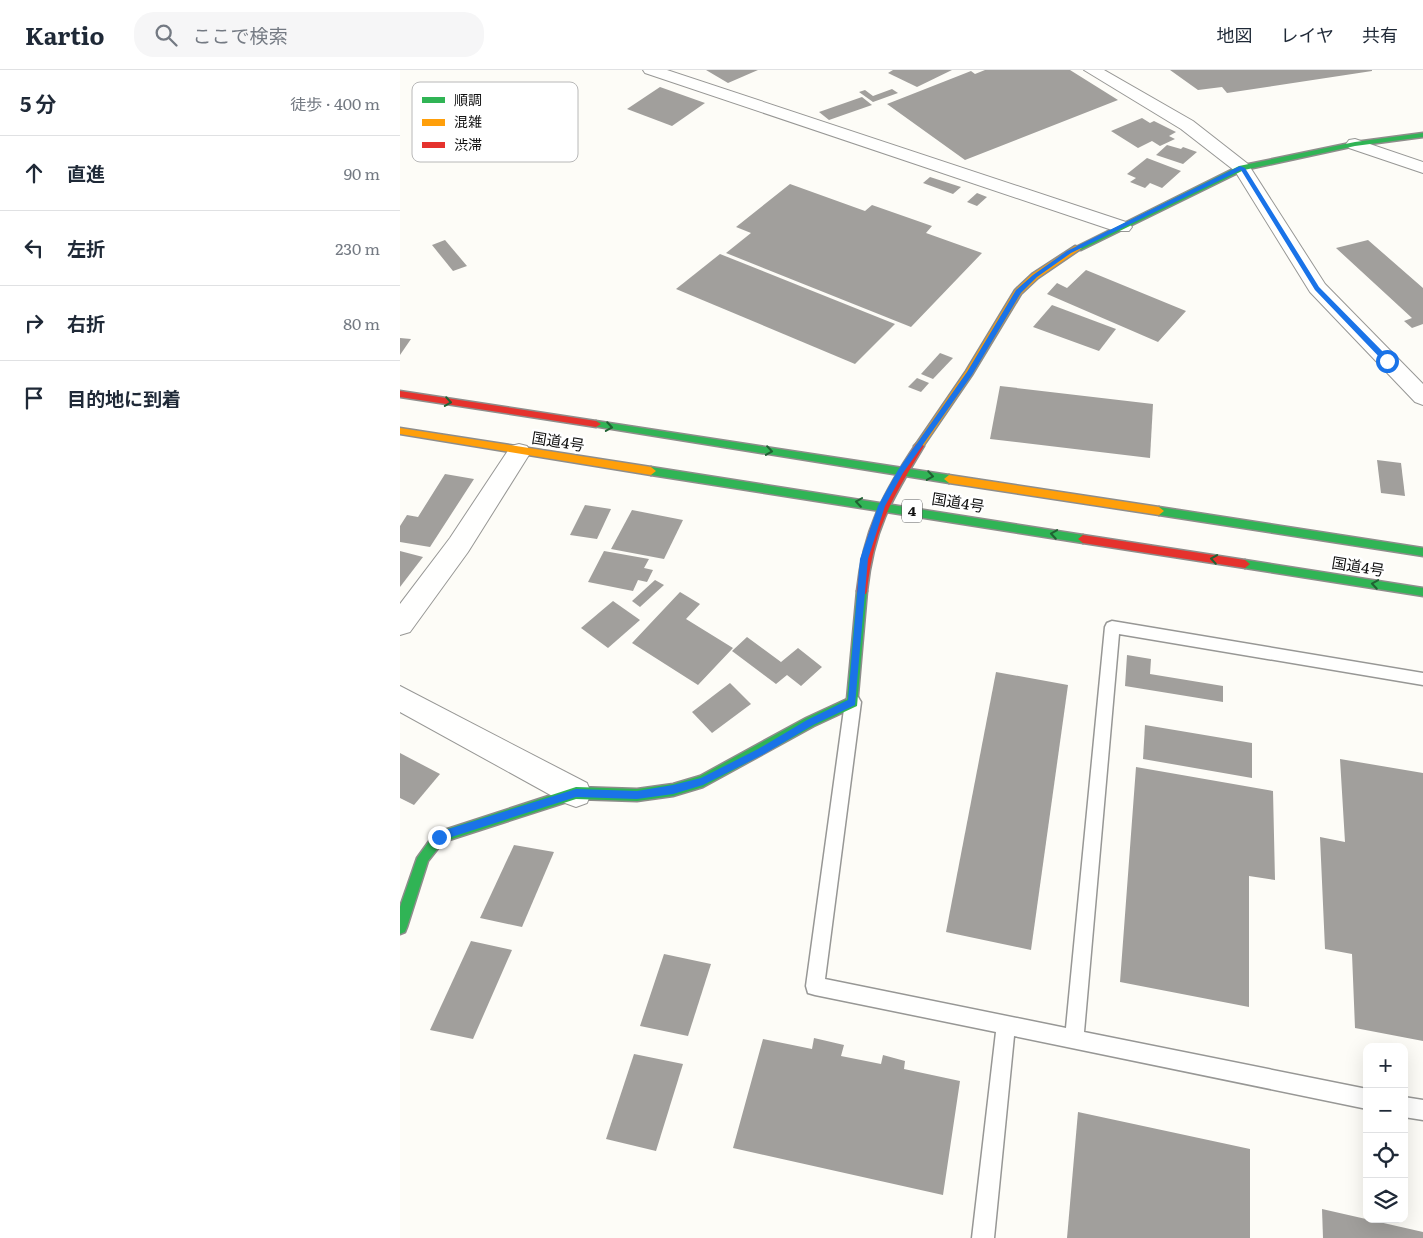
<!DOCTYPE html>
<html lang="ja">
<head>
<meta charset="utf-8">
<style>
	:root { --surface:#fff; --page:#f6f6f7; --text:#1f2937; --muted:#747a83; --line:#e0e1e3 }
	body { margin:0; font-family:Literata,"Noto Sans JP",serif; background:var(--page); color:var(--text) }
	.controls { position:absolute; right:15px; bottom:15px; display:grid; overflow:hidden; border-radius:10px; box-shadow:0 5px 20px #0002 }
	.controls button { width:45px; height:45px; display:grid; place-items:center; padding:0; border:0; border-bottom:1px solid var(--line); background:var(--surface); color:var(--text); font:25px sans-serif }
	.stop { position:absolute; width:15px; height:15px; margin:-11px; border:4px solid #1a73e8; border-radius:50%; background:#fff }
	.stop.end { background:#1a73e8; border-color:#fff; box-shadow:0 1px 5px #0008 }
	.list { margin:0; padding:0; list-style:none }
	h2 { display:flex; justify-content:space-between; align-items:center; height:65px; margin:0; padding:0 20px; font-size:21px }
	h2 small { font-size:16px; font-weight:400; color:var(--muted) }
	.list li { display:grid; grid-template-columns:32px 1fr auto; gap:15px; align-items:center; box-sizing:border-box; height:75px; padding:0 20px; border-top:1px solid var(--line) }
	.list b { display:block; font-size:19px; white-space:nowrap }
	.list em { font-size:16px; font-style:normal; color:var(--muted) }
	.icon { flex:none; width:28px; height:28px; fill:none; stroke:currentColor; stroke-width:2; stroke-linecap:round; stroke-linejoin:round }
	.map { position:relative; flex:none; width:1023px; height:1168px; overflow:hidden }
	header { display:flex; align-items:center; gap:30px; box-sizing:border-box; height:70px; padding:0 25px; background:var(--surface); border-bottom:1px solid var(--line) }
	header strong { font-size:24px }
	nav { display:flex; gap:28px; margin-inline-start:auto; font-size:18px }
	.search { width:350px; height:45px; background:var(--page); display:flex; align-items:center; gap:12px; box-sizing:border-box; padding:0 18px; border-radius:20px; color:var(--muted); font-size:19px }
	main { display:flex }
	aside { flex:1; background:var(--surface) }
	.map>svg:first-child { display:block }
</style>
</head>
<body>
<header>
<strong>Kartio</strong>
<div class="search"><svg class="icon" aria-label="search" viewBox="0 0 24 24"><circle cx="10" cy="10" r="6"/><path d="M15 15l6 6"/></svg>ここで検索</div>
<nav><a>地図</a><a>レイヤ</a><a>共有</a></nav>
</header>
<main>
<aside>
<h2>5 分<small>徒歩 · 400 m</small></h2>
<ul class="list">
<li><svg class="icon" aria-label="ahead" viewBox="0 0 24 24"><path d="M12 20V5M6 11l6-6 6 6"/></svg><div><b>直進</b></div><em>90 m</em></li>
<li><svg class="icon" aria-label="left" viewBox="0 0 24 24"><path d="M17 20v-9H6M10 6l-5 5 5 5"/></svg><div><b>左折</b></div><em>230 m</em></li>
<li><svg class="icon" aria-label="right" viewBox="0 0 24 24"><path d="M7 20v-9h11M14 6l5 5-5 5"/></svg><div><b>右折</b></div><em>80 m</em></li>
<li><svg class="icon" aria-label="arrive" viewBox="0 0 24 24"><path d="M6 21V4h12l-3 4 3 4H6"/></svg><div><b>目的地に到着</b></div></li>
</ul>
</aside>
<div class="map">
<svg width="1023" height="1168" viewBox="0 0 1023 1168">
	<rect width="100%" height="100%" fill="#fdfcf7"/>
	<!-- building -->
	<g fill="#a19f9c">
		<path d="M306 0H358L328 13Z"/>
		<path d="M493 0H552L517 17 488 3Z"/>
		<path d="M585 0H670L718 30 565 90 487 34 571 1 575 4Z"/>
		<path d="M770 0H972V1L827 23 822 17 798 20Z"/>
		<path d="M260 17 305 33 272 56 227 39Z"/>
		<path d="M492 19 498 23 473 32 459 22 465 20 473 26Z"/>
		<path d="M462 27 472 35 429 50 419 42Z"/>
		<path d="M742 48 750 53 754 51 776 62 769 66 775 69 760 76 752 71 738 78 711 61Z"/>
		<path d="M767 75 781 79 783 77 797 82 783 94 756 85Z"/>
		<path d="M747 88 781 101 762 118 750 113 745 118 730 112 736 108 727 104Z"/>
		<path d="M530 107 561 117 553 124 523 113Z"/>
		<path d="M390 114 465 141 472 135 532 156 526 163 582 183 511 257 326 183 351 163 336 157Z"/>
		<path d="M577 123 587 127 577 136 567 132Z"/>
		<path d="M45 170 67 196 53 201 32 175Z"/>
		<path d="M968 170 1023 218V254L1012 258 1004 251 1012 248 936 178Z"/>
		<path d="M320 184 495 254 455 294 276 219Z"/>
		<path d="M686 200 786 241 758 272 647 224 657 213 667 218Z"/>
		<path d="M652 235 716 259 699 281 633 257Z"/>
		<path d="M0 268 11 269 0 285Z"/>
		<path d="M540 283 553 288 533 309 521 304Z"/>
		<path d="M517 308 529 313 521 322 508 317Z"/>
		<path d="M600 316 753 334 750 388 590 369Z"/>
		<path d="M977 390 1001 393 1005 426 981 423Z"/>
		<path d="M45 404 74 409 30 477 0 472V456L7 445 18 447Z"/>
		<path d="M185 435 211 439 197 469 170 465Z"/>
		<path d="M232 440 283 450 264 489 211 479Z"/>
		<path d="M0 481 23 487 0 517Z"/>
		<path d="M204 481 249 489 244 498 253 500 247 512 238 510 233 521 188 512Z"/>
		<path d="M255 510 264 515 240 537 232 531Z"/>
		<path d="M280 522 300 534 286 549 333 578 298 615 232 573Z"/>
		<path d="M213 531 240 550 208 578 181 558Z"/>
		<path d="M347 567 381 592 398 578 422 597 401 616 387 605 376 614 332 581Z"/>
		<path d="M727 585 751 589 750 604 823 616V632L725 616Z"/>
		<path d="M596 602 668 615 631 880 546 862Z"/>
		<path d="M330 613 351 634 312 663 292 642Z"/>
		<path d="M745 655 852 673V708L743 689Z"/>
		<path d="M0 683 40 704 14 735 0 728Z"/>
		<path d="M940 689 1023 703V971L955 958 952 884 925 879 920 767 945 772Z"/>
		<path d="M736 697 873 721 875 810 849 806V937L720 912Z"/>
		<path d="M114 775 154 782 122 857 80 848Z"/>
		<path d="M71 871 112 880 73 969 30 960Z"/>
		<path d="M264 884 311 894 288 966 240 956Z"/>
		<path d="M414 968 444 975 441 986 481 994 483 985 505 991 504 999 560 1011 543 1125 333 1078 363 969 412 979Z"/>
		<path d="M234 984 283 994 256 1081 206 1069Z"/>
		<path d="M678 1042 850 1079V1168H667Z"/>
		<path d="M922 1139 1023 1162V1168H923Z"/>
	</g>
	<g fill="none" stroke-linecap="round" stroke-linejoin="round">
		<!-- lane casing -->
		<g stroke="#979795" stroke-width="3">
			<g id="lane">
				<path d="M712 551 1023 603V615L719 564 684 962 967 1019V1039L614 966 594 1168H572L596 962 415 925 408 923 406 916 445 632 448 627 453 625 458 627 461 632 425 909 666 958 705 557 707 553Z"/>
				<path d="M1004 1027 1023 1030V1050L1004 1047Z"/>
			</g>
		</g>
		<!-- street casing -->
		<g stroke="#979795" stroke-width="2">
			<g id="street">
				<path d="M243 0H267L729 153 732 157 729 161H715L245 3Z"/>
				<path d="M684 0H704L793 51 848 94 925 214 1023 314V335L1015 332 910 222 835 101 781 59Z"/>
				<path d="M955 69 1023 92V103L949 78 946 74 949 70Z"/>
				<path d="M119 374 127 376 131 382 127 388 68 482 10 562 0 565V534L50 468 111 376Z"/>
				<path d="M0 616 187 713 191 723 187 733 176 737 165 733 0 642Z"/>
			</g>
		</g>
		<!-- fast casing -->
		<g stroke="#8e8d8b" stroke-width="3">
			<g id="fast">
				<path d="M1023 63V67L955 76 844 100 681 180 674 178 839 96 955 72Z"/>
				<path d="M196 351 549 405 554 409 549 413 193 356 191 354Z"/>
				<path d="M251 397 683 465 688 469 683 473 251 405 246 401Z"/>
				<path d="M759 437 1023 478V486L759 445 754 441Z"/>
				<path d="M845 490 1023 518V526L845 498 840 494Z"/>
				<path d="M462 517 467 521 457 636 414 656 303 717 273 726 237 731 176 729 43 772 28 791 7 857 5 862 0 864V837L17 788 35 763 176 717 237 719 273 714 300 706 406 648 447 629 457 521Z"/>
			</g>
		</g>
		<!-- slow casing -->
		<g stroke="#8e8d8b" stroke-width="3">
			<g id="slow">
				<path d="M675 176 682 178 638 208 621 224 572 305 522 378H516L514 376 516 374 566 301 615 220 632 204Z"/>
				<path d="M0 358 251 397 256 401 251 405 0 364Z"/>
				<path d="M549 405 759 437 764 441 759 445 549 413 544 409Z"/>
			</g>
		</g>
		<!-- jam casing -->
		<g stroke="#8e8d8b" stroke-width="3">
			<g id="jam">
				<path d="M0 321 196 351 201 354 196 357 0 327Z"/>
				<path d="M519 373 524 376C492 429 474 457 467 521L466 524H458L457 521C463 461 483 423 516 374Z"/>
				<path d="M683 465 845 490 850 494 845 498 683 473 678 469Z"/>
			</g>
		</g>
		<!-- lane -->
		<use href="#lane" fill="#fffffe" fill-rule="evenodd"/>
		<!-- street -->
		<use href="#street" fill="#fffffe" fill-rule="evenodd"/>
		<!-- fast -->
		<use href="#fast" fill="#30b455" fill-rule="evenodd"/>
		<!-- slow -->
		<use href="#slow" fill="#ff9f0a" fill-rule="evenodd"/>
		<!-- jam -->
		<use href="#jam" fill="#e5322d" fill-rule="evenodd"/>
	</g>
	<!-- one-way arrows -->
	<defs><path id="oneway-chevron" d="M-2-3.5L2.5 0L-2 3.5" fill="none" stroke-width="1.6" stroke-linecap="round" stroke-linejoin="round" transform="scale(1.25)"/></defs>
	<g stroke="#206233">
		<use href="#oneway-chevron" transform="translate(48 332) rotate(9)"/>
		<use href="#oneway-chevron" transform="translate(209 357) rotate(9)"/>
		<use href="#oneway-chevron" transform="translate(369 381) rotate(8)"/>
		<use href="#oneway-chevron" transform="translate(530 406) rotate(9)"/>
		<use href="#oneway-chevron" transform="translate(459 432) rotate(-172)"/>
		<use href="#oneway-chevron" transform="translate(654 464) rotate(-171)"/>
		<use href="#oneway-chevron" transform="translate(814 489) rotate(-171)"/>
		<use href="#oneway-chevron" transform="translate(975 514) rotate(-171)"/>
	</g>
	<!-- route -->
	<path fill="#1a73e8" d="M840 96 845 98 919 217 990 289V293H985L915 220 841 100 671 183 637 207 621 223 572 305 503 403 485 436 468 489 455 635 413 655 364 684 303 715 273 724 237 729 176 727 39 771 36 770V764L39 762 176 719 237 721 273 715 301 708 358 679 407 650 448 630 460 489 478 436 498 400 567 302 616 220 633 205 667 181Z"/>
	<g text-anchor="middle" stroke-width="5" stroke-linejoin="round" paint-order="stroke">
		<!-- shield labels -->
		<rect fill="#fff" stroke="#585858" stroke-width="1" x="502" y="429.5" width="20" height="23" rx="4"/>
		<g font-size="14" font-weight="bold" fill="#111">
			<text x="512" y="446">4</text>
		</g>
		<!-- street labels -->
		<g font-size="15" fill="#111" stroke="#fff">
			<text transform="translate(158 372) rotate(9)" y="5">国道4号</text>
			<text transform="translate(558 433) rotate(9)" y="5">国道4号</text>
			<text transform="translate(958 497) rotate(9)" y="5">国道4号</text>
		</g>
	</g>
	<!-- legend -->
	<rect x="12" y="12" width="166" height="80" rx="8" fill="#fff" stroke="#b8b8b8" stroke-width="1"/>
	<rect x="22" y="27" width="23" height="6" fill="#30b455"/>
	<rect x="22" y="49" width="23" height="7" fill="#ff9f0a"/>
	<rect x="22" y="72" width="23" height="6" fill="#e5322d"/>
	<g font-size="14" fill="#111">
		<text x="54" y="35">順調</text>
		<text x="54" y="57">混雑</text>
		<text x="54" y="80">渋滞</text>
	</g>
</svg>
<div class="controls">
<button>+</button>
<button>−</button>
<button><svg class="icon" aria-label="locate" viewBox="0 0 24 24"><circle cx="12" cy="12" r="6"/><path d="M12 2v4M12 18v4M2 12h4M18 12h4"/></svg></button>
<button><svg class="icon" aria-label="layers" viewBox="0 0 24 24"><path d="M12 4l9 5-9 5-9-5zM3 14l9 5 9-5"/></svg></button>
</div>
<div class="stop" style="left:987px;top:291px"></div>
<div class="stop end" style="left:39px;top:767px"></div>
</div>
</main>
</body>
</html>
